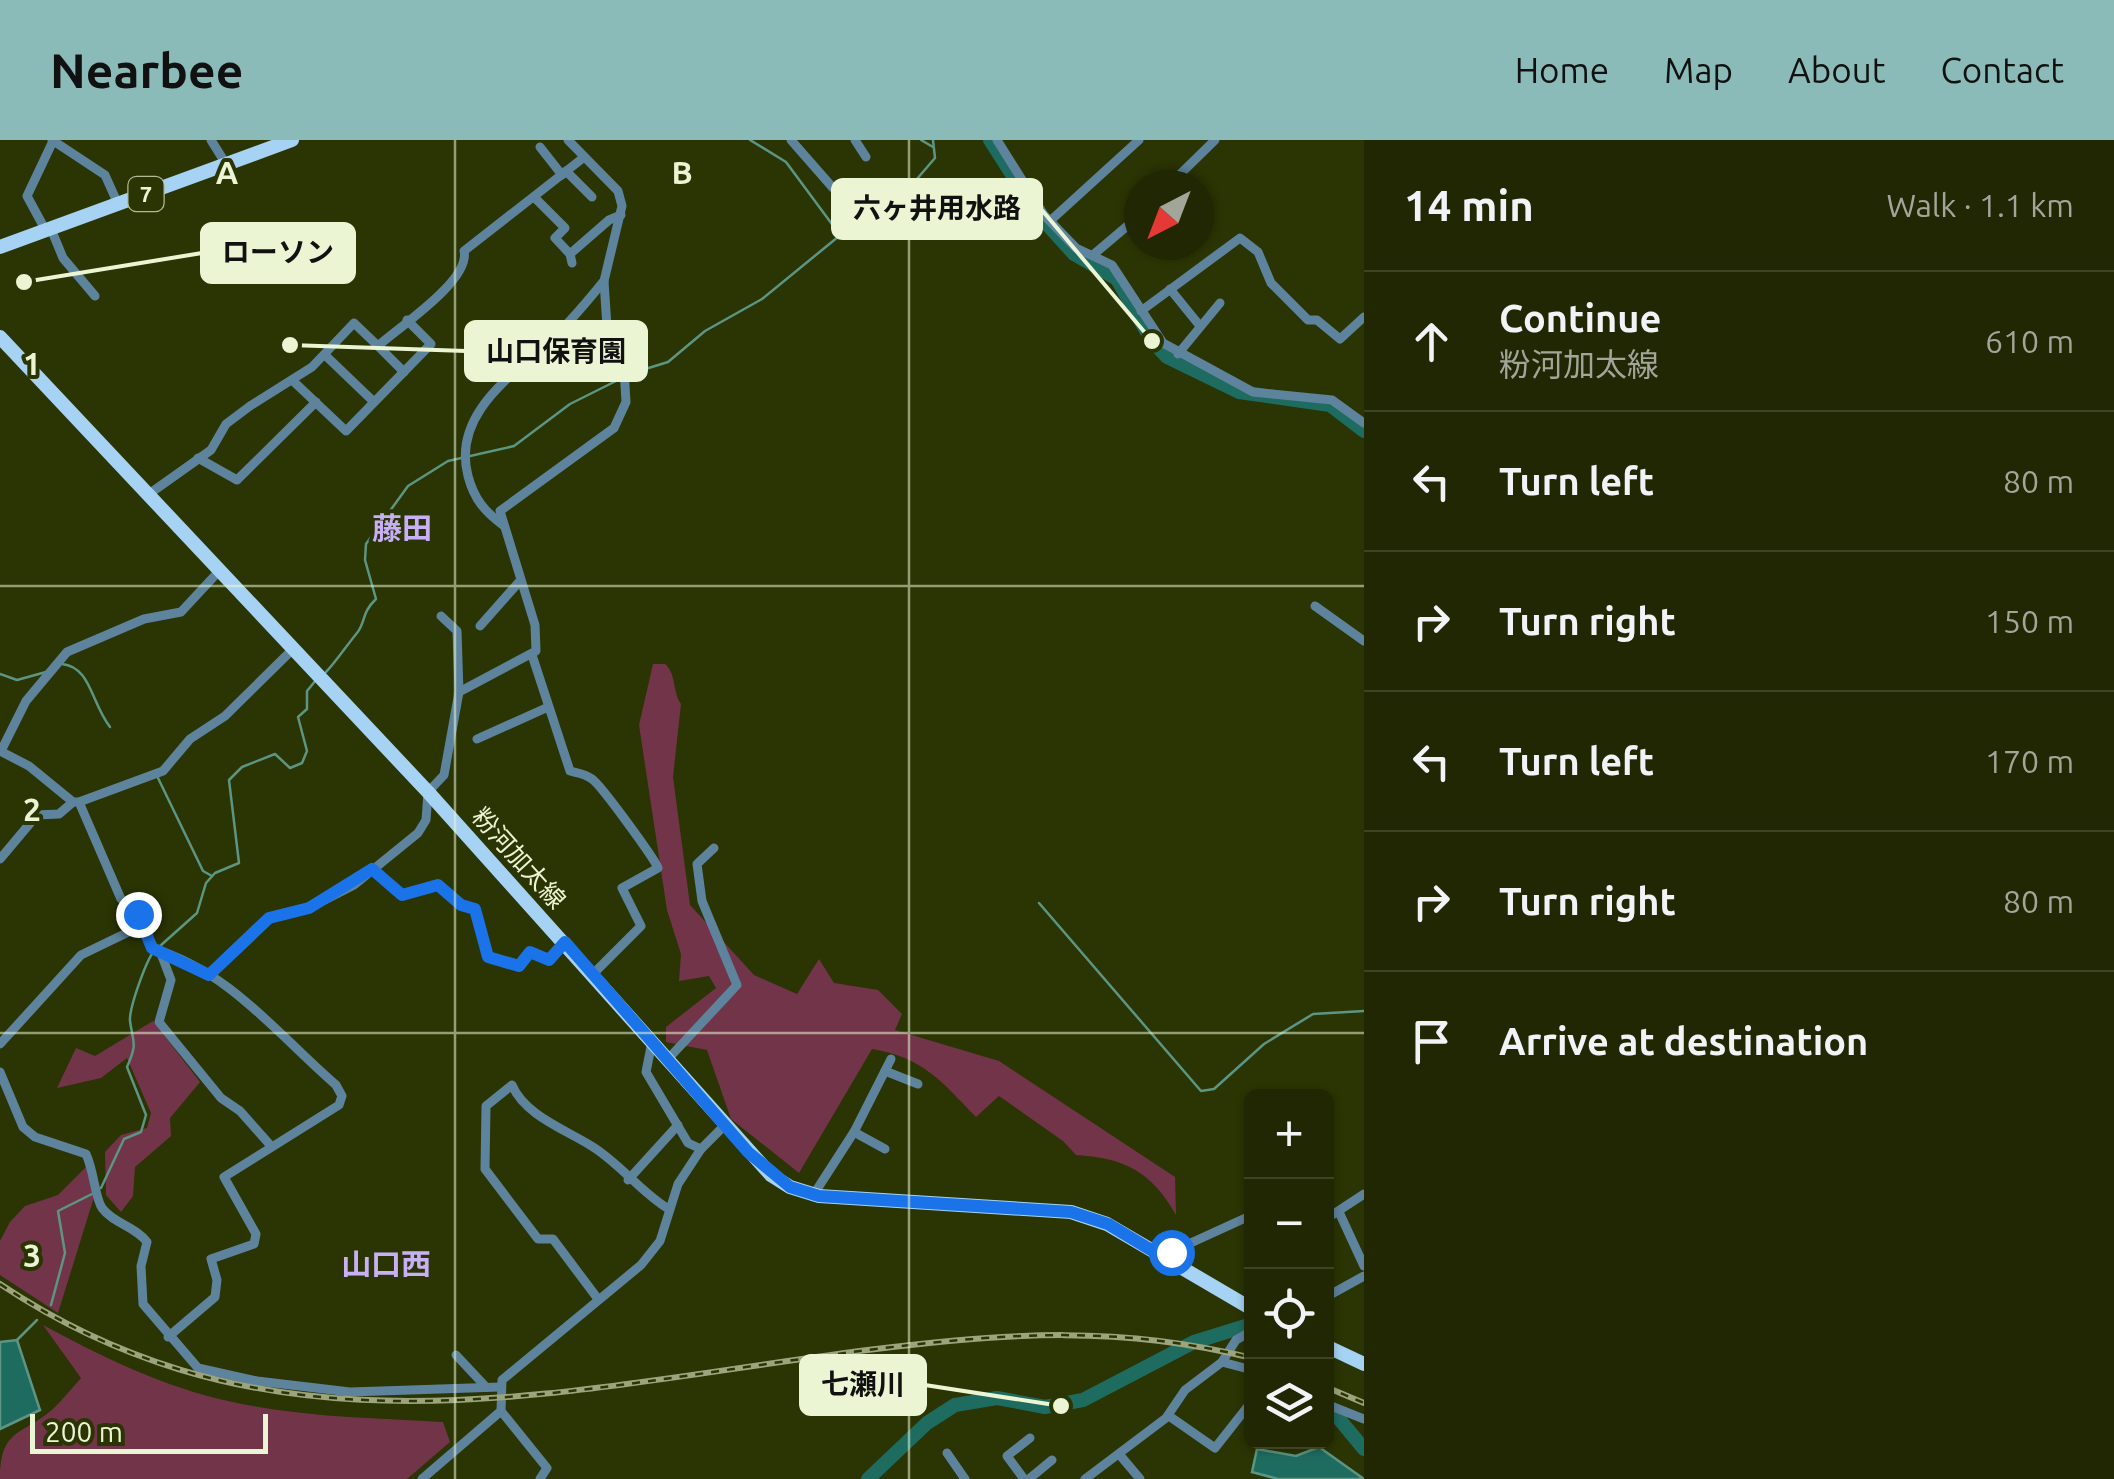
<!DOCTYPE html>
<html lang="en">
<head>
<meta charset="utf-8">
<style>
	:root { --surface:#202702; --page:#2d3311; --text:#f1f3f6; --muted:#a2a599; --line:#3d4424; --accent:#8bbbb9 }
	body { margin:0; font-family:Ubuntu,"Noto Sans JP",sans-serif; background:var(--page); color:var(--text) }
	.controls { position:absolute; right:30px; bottom:30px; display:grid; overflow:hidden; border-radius:15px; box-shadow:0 2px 8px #0004 }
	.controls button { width:90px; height:90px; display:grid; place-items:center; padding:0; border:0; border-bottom:2px solid var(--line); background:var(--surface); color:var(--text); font:50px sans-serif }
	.compass { position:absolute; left:1124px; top:30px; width:90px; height:90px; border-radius:50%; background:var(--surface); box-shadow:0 2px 8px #0004; rotate:222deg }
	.scale { position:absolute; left:30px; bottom:25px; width:238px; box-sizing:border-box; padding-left:10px; border:5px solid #ebf5d4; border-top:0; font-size:28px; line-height:35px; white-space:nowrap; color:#ebf5d4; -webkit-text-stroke:8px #2b3403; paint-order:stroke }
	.stop { position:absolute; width:30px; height:30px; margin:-22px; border:8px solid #1a73e8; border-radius:50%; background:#fff }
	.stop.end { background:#1a73e8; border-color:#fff; box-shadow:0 2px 10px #0008 }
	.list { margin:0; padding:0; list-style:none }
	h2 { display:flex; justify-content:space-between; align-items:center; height:130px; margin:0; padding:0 40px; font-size:42px }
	h2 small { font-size:32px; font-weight:400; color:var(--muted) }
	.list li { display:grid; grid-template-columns:65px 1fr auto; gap:30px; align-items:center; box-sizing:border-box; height:140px; padding:0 40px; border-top:2px solid var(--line) }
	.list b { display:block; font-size:38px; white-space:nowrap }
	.list p { margin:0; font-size:32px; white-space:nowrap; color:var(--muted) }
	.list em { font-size:32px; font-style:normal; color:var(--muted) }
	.icon { flex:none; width:55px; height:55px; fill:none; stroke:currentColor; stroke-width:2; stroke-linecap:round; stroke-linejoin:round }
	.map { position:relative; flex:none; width:1364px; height:1339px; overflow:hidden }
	header { display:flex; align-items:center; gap:60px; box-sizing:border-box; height:140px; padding:0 50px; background:var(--accent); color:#111 }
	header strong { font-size:48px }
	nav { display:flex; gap:55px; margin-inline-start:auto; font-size:35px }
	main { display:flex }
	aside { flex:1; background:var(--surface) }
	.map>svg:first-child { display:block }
</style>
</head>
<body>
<header>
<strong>Nearbee</strong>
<nav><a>Home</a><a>Map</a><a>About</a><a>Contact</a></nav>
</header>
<main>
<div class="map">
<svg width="1364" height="1339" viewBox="0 0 1364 1339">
	<rect width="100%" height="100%" fill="#2b3403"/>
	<!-- green -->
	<g fill="#723449">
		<path d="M653 524H665C677 535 672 551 681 564L673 637 690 765 754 835 797 854 819 819 834 843 878 850 902 874 895 890 999 921 1175 1037 1176 1075C1152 1032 1125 1018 1076 1015L1063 1001 999 956 976 977C941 941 924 918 872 909L799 1033 731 979 707 910 666 902V887L716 848 709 836 679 841 681 814 667 770 639 585Z"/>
		<path d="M153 881 200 942 170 978 171 996 135 1027 133 1056 121 1072 106 1055 105 1012 121 995 147 988 151 973 127 918 101 938 57 948 76 908 95 916Z"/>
		<path d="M86 1027 94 1057 58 1173 0 1135V1101L10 1082 25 1066 58 1055Z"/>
		<path d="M43 1185C100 1216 164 1247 228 1261 298 1277 371 1278 443 1282L450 1302 407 1339H0C0 1287 23 1296 54 1268 63 1259 72 1248 81 1238Z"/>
	</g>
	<!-- water -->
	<g fill="#1e6c60" stroke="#5c9583" stroke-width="2.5">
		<path d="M17 1200 40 1270 0 1289V1202Z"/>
		<path d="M1319 1307 1364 1339H1278L1252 1332 1257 1309 1296 1316Z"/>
	</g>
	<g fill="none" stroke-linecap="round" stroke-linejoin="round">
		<!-- stream -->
		<g stroke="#5c9583" stroke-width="2.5">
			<path d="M750 0 786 22 840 95"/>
			<path d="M921 0 933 7"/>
			<path d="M629 234 668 222 705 191 762 159 871 70 898 61 935 18 933 0"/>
			<path d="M62 524C91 527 91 563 110 587"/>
			<path d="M326 532C335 523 347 505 357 493 366 482 361 473 376 459L365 420 366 404 408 346 448 321 514 306 570 264 622 238"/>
			<path d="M0 534 17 540 46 532"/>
			<path d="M158 638 203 731 212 736"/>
			<path d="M1039 763 1201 951 1214 949 1264 904 1313 874 1364 871"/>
			<path d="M160 806 197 773 206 743 215 733 239 723 229 640 242 627 275 614 290 628 302 623 307 611 298 577 307 569V551L316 540"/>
			<path d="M101 1048 124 999 141 992 146 975 127 927C138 903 133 903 130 881 129 868 146 821 154 811"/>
			<path d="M51 1165 65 1113 58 1071 94 1053"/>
			<path d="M17 1200 37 1180"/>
		</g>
		<!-- river -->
		<g stroke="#1e6c60" stroke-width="14">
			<path d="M990 0 1036 72 1074 114 1117 139 1152 201 1167 217 1239 252 1330 265 1364 291"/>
			<path d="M1326 1263 1364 1309"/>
			<path d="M868 1339 927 1283 955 1265 997 1258 1045 1267 1083 1260 1194 1202 1252 1184"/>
		</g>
		<!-- minor -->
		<g stroke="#5e839d" stroke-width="9">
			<path d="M52 0 105 35 118 64"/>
			<path d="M211 0 226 24"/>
			<path d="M791 0 833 48"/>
			<path d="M855 0 866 17"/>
			<path d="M997 0 1044 75 1076 108 1112 125 1163 203 1253 252 1332 260 1364 283"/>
			<path d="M540 7 562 35"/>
			<path d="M566 31 592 57"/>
			<path d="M1169 45 1215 0"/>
			<path d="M534 57 565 88 555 98 570 114 572 123"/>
			<path d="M1050 81 1139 0"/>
			<path d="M51 89 63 118 95 156"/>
			<path d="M46 91 27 56 53 1"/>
			<path d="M570 114 609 80 621 75"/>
			<path d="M1093 115 1139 76"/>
			<path d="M1170 149 1200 186"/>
			<path d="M1141 171 1240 98 1258 112 1271 143 1308 180H1317L1340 199 1364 177"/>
			<path d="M378 206 404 232"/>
			<path d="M1178 214 1220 163"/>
			<path d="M325 215 374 262"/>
			<path d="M292 240 346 291 431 204 407 180"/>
			<path d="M198 318 237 340 316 262"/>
			<path d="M149 354 211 310 226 284 250 266 312 227 354 183 378 206C399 187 471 140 464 111L583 18"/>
			<path d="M503 385C485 372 474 359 468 336 451 271 518 232 557 194 574 178 589 159 604 141"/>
			<path d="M1315 466 1364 501"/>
			<path d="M441 476 457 491 459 552"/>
			<path d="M480 486 519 442"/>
			<path d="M532 515 570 631C578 633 586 634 592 639 601 645 654 718 658 728L622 748 641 786 593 834"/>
			<path d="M477 599 546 568"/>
			<path d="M0 611 29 626 73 662H79L121 759 138 774 151 808C229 830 278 895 336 945L342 956 339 965 224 1037 256 1094 254 1104 211 1119 217 1140 215 1157 168 1197"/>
			<path d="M1 611 26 561 67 512 144 479 181 472 220 430"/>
			<path d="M79 662 163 631 190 599 225 576 294 508"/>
			<path d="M0 719 37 675 59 674 73 662"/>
			<path d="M372 729 402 755 439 745 461 765 475 769 488 817 519 826 530 812 549 820 565 802"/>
			<path d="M160 811 171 840 159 882 221 958 240 971 271 1006"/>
			<path d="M209 835 269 778 309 768 354 745 418 693 426 680 428 652 444 635 459 552 536 511 535 485 500 371 614 288 626 262 624 229 607 187 604 141 622 66 618 51 568 0"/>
			<path d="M652 902 646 932 688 1003 701 1009"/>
			<path d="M0 904 81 815 143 785"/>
			<path d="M668 919 737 845 702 761 697 724 714 708"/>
			<path d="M885 931 918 944"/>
			<path d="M0 932 23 987 35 997 86 1014C94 1031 95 1058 102 1068 114 1084 135 1086 147 1102L141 1126 143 1164 198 1228 257 1241 350 1252 500 1247"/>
			<path d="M854 992 885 1009"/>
			<path d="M628 1040 678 985"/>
			<path d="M814 1054 854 992 891 919"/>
			<path d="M1339 1072 1364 1126"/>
			<path d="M1326 1079 1364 1054"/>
			<path d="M1167 1119 1171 1112 1252 1075"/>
			<path d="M1326 1157 1364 1136"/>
			<path d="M598 1159 553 1099H538L485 1029 486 966 512 945C525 976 567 990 593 1007 620 1024 640 1051 667 1068"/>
			<path d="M456 1215 486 1247"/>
			<path d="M1222 1222 1252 1230"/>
			<path d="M1326 1264 1364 1279"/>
			<path d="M1169 1276 1215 1308 1252 1261"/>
			<path d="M947 1313 965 1339"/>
			<path d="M1119 1314 1140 1339"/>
			<path d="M422 1339 501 1271"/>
			<path d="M540 1339 547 1328 501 1271 502 1240 641 1125 660 1101 678 1044 701 1009 725 985"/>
			<path d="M1024 1339 1007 1316 1030 1298"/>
			<path d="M1029 1339 1052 1320"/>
			<path d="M1085 1339 1166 1278 1185 1250 1222 1222 1236 1200 1252 1191"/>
		</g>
		<!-- primary -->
		<g stroke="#a6d3f3" stroke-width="14">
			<path d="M0 107 292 0"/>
			<path d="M0 197 428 652 771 1035 790 1047 819 1056 1071 1072 1107 1084 1252 1169"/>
			<path d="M1326 1206 1364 1224"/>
		</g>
		<!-- rail casing -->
		<g stroke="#9ba47d" stroke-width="6">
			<g id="rail">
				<path d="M0 1144C280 1331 568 1247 876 1209 1007 1193 1121 1185 1252 1218"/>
				<path d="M1326 1247 1364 1263"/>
			</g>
		</g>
		<!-- rail -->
		<use href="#rail" stroke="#2b3403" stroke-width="2.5" stroke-dasharray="8" stroke-linecap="butt"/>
	</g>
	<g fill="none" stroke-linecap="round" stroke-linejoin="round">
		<!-- route -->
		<path stroke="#1a73e8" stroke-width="12" d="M138 774 152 808 209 835 269 778 309 768 372 729 402 755 438 745 461 765 475 769 488 817 519 826 530 812 549 820 565 802 748 1012 790 1047 819 1056 1071 1072 1108 1084 1166 1119 1171 1112"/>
	</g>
	<!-- grid -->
	<path fill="none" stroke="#ebf5d4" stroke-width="2.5" stroke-opacity="0.55" d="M455 0V1339M909 0V1339M0 446H1364M0 893H1364"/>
	<g text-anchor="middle" stroke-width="8" stroke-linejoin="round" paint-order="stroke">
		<!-- shield labels -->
		<rect fill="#2b3403" stroke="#b1bb95" stroke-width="2.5" x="128.5" y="37" width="35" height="34" rx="8"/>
		<g font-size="22" font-weight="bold" fill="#ebf5d4">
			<text x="146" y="62">7</text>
		</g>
		<!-- street labels -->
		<g font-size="25" fill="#ebf5d4" stroke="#2b3403">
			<text transform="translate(519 718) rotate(48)" y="9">粉河加太線</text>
		</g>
		<!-- quarter labels -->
		<g font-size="30" font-weight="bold" fill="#c8b0f6" stroke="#2b3403">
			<text x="402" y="399">藤田</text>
			<text x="386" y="1135">山口西</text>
		</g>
	</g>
	<g font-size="32" text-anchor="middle" font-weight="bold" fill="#ebf5d4" stroke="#2b3403" stroke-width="8" stroke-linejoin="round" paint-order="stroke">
		<text x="227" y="44">A</text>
		<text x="682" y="44">B</text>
		<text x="32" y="235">1</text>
		<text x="32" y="681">2</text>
		<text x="32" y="1127">3</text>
	</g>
	<!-- callouts -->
	<path fill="none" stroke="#ebf5d4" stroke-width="4" d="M1152 201L1041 69M24 142L202 113M290 205L466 211M1061 1266L925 1245"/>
	<g fill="#ebf5d4" stroke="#2b3403" stroke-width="4">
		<circle cx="1152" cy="201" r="10"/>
		<circle cx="24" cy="142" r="10"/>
		<circle cx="290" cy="205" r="10"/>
		<circle cx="1061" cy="1266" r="10"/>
	</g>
	<g fill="#ebf5d4" stroke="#ebf5d4" stroke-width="4">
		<rect x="833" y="40" width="208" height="58" rx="10"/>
		<rect x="202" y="84" width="152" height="58" rx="10"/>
		<rect x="466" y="182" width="180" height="58" rx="10"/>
		<rect x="801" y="1216" width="124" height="58" rx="10"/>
	</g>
	<g font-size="28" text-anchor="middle" font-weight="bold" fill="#111">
		<text x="937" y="78">六ヶ井用水路</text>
		<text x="278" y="122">ローソン</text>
		<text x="556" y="221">山口保育園</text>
		<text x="863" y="1254">七瀬川</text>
	</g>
</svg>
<div class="controls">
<button>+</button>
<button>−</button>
<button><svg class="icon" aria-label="locate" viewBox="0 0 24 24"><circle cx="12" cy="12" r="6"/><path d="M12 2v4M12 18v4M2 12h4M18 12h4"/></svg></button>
<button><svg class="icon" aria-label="layers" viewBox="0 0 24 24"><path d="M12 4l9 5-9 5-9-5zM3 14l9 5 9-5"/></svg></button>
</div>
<svg class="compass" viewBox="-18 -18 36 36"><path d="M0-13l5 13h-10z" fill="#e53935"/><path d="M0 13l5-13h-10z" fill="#a2a599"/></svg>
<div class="scale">200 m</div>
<div class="stop" style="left:1171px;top:1112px"></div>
<div class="stop end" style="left:138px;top:774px"></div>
</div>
<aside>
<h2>14 min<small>Walk · 1.1 km</small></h2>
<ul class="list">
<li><svg class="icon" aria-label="ahead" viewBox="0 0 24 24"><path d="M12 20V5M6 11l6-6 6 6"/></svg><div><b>Continue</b><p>粉河加太線</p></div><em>610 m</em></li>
<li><svg class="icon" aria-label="left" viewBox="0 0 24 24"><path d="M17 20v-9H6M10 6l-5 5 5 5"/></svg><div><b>Turn left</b></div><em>80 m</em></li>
<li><svg class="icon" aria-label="right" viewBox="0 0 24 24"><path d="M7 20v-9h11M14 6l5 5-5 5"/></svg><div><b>Turn right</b></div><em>150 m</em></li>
<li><svg class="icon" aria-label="left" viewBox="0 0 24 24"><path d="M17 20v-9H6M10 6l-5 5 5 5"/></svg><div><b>Turn left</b></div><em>170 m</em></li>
<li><svg class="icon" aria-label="right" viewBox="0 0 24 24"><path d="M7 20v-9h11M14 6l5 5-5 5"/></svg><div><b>Turn right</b></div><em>80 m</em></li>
<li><svg class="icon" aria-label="arrive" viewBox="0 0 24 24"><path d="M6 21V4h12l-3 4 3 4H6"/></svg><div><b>Arrive at destination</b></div></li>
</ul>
</aside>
</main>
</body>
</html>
